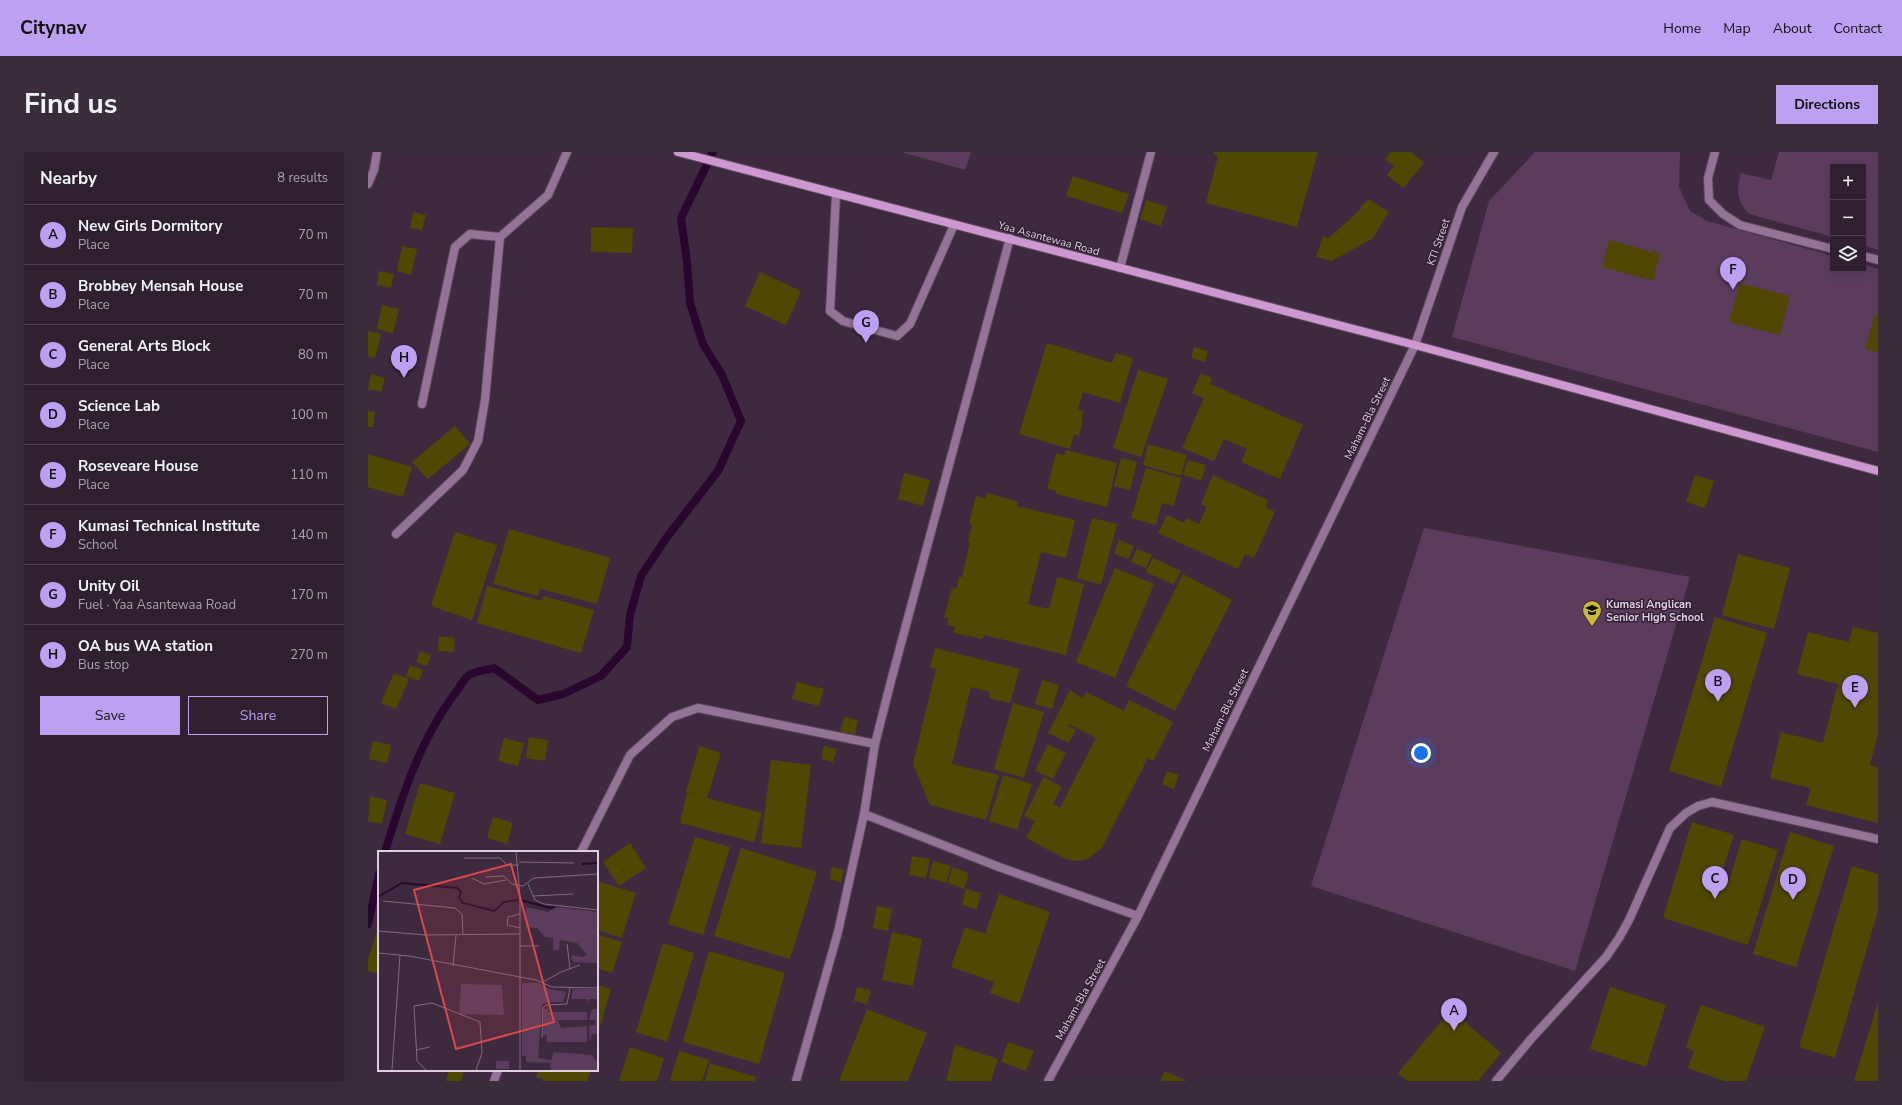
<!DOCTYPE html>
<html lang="en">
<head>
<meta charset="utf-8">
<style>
	:root { --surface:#2e202f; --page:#3a2d3b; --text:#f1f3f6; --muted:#a7a3aa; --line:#493e4b; --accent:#bca0f2 }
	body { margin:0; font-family:"Nunito Sans",sans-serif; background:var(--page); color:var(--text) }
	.controls { position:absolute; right:12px; top:12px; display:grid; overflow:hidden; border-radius:0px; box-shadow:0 4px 16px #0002 }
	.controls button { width:36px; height:36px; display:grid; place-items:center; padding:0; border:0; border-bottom:1px solid var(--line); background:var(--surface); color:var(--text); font:20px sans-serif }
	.you { position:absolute; left:1053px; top:601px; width:14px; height:14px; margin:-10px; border:3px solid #fff; border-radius:50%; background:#1a73e8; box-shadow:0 0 0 6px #1a73e833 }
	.badge { display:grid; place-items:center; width:26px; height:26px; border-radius:50%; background:var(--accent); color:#111; font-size:13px; font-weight:700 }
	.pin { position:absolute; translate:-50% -33px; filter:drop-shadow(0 1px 2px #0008) }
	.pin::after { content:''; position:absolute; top:21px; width:14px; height:12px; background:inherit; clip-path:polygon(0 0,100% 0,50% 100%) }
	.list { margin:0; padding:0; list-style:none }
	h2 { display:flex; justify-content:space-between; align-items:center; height:52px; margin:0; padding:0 16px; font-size:17px }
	h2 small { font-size:13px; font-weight:400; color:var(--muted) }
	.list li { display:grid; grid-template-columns:26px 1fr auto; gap:12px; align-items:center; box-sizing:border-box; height:60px; padding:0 16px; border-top:1px solid var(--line) }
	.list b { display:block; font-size:15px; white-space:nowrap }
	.list p { margin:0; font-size:13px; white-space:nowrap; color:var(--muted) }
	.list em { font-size:13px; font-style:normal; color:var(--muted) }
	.actions { display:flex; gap:8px; padding:12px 16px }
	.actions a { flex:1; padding:9px 0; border:1px solid var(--accent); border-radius:0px; text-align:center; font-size:14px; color:var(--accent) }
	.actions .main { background:var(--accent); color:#111 }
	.icon { flex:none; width:22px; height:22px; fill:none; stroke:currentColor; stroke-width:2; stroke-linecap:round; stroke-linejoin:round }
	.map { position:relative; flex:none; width:1510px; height:929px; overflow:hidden; border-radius:0px }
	header { display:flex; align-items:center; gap:24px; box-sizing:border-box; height:56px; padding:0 20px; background:var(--accent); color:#111 }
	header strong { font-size:19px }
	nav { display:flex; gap:22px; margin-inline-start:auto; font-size:14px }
	.intro { display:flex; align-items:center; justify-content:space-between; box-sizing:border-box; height:96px; padding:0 24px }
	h1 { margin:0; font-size:28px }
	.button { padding:10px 18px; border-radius:0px; background:var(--accent); color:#111; font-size:14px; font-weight:700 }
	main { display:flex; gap:24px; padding:0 24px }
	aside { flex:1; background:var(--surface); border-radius:0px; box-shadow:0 4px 16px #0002 }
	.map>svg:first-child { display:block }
</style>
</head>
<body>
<header>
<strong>Citynav</strong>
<nav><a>Home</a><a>Map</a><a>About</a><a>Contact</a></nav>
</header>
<div class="intro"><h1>Find us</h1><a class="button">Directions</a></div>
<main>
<aside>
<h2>Nearby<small>8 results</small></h2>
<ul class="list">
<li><span class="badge">A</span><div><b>New Girls Dormitory</b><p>Place</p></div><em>70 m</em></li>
<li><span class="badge">B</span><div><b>Brobbey Mensah House</b><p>Place</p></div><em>70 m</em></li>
<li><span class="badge">C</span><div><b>General Arts Block</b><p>Place</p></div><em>80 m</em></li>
<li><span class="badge">D</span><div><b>Science Lab</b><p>Place</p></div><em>100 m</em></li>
<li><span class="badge">E</span><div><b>Roseveare House</b><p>Place</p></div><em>110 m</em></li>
<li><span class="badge">F</span><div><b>Kumasi Technical Institute</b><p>School</p></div><em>140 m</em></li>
<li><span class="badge">G</span><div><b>Unity Oil</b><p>Fuel · Yaa Asantewaa Road</p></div><em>170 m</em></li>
<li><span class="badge">H</span><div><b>OA bus WA station</b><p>Bus stop</p></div><em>270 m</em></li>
</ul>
<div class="actions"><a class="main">Save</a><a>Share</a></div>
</aside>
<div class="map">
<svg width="1510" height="929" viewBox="0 0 1510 929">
	<rect width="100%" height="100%" fill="#3e2a3f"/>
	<!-- green -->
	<g fill="#5b3c5d">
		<path d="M533 0H603L597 18Z"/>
		<path d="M1167 0H1312L1311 35 1322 59 1339 69 1465 104V117H1495V112L1510 117V300L1084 185 1121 49Z"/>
		<path d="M1411 0H1510V98L1495 93V15H1465V85L1381 62C1369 48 1368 39 1373 21L1403 28Z"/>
		<path d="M1056 376 1322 425 1207 819 943 734Z"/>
	</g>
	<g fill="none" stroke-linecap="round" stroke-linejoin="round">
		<!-- stream -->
		<g stroke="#29062d" stroke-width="8">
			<path d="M17 700C34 643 54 583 91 536 94 531 98 524 103 522 110 519 119 518 126 516L170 548 195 542 233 524 259 495 262 463 273 424 299 385 350 319 373 269 354 223 335 192 322 151 319 110 313 66 345 0"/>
			<path d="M0 772 11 722"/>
		</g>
	</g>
	<!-- building -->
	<g fill="#504703">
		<path d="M846 0H950L929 75 838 51 850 4 845 2Z"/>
		<path d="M1023 0H1043L1056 11 1035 36 1019 23 1026 14 1017 7Z"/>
		<path d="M705 24 761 42 754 61 698 44Z"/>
		<path d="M1000 47 1021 60 1005 86 964 109 948 105 955 84 961 86 993 57V54Z"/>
		<path d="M778 48 799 55 793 74 772 67Z"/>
		<path d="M45 60 58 63 54 78 42 76Z"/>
		<path d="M223 75 265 76 264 101 223 100Z"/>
		<path d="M1241 88 1292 102 1285 129 1234 115Z"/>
		<path d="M34 94 49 97 43 123 29 119Z"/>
		<path d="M11 119 26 122 23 136 9 133Z"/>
		<path d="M392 120 433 139 418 173 377 154Z"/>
		<path d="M1372 131 1422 144 1412 183 1361 170Z"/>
		<path d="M14 153 31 157 25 181 9 177Z"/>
		<path d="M1507 162 1510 163V201L1497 197Z"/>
		<path d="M0 179 13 182 7 206 0 204Z"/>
		<path d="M679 191 744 211 748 201 765 206 752 251 715 240 710 257 716 259 713 267 715 268 711 284 706 282 702 297 651 282Z"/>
		<path d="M826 195 840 199 837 210 823 206Z"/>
		<path d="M770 218 800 227 773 305 745 296Z"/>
		<path d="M833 221 844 226 842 232 935 273 912 327 873 310 879 297 856 287 846 309 814 296 836 246 824 241Z"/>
		<path d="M3 222 17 226 13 240 0 237Z"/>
		<path d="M0 259 7 260 5 275H0Z"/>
		<path d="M87 274 102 292 60 327 44 310Z"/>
		<path d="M780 292 819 303 813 324 775 313Z"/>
		<path d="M698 298 749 311 739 355 688 342V339L679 337 688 301 697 303Z"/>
		<path d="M0 302 44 315 35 345 0 335Z"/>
		<path d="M753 306 769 310 762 338 746 334Z"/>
		<path d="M820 308 838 313 833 329 815 323Z"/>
		<path d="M778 316 813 326 806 354 794 351 788 373 763 366Z"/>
		<path d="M536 321 562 328 555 354 530 347Z"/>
		<path d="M845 323 900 348 898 355 907 360 886 406 877 402 870 417 790 381 799 363 816 371 818 366 831 372 839 355 833 352Z"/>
		<path d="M1327 323 1346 329 1337 356 1318 350Z"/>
		<path d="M619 341 650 350 649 354 707 368 698 406 673 400 660 452 681 457 689 425 716 432 698 503 616 483 614 487 586 481 587 475 579 473 581 466 576 465 584 436 588 437 591 425H594L602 390 600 389 604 373 601 372 608 344 617 346Z"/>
		<path d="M724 366 749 372 733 433 709 426Z"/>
		<path d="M141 377 242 406 229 452 172 437 170 444 125 432Z"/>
		<path d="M87 380 129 393 104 468 63 454Z"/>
		<path d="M751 388 766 394 760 407 746 402Z"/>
		<path d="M769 397 784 403 778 416 763 410Z"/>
		<path d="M1370 402 1422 416 1406 477 1354 463Z"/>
		<path d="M785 406 813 419 806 433 778 420Z"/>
		<path d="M747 416 786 432 747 526 708 510Z"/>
		<path d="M815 422 864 448 807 559 758 534Z"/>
		<path d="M119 434 174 449 175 444 226 458 213 501 109 471Z"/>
		<path d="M1347 465 1399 481 1353 635 1301 619Z"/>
		<path d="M1485 475 1510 481V582L1502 613 1510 615V671L1438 653 1443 636 1402 626 1413 580 1455 591 1470 532 1429 522 1440 480 1481 490Z"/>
		<path d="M71 484 87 486 86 500 70 499Z"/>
		<path d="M567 496 652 517 642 551 621 546 622 540 603 535 584 612 631 623 618 668 562 653 545 612 568 517 562 515Z"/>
		<path d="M52 499 63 503 59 514 48 510Z"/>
		<path d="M42 513 55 518 51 529 38 524Z"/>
		<path d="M26 521 41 527 28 557 13 551Z"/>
		<path d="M674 528 691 533 684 557 667 552Z"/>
		<path d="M429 530 456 537 451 554 424 547Z"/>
		<path d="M702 538 715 546 718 540 756 559 761 548 805 570 785 609 780 606 734 696 718 708 708 709 698 707 658 686 667 669 656 664 676 625 694 635 685 652 692 656 728 586 701 572 700 574 708 578 701 591 680 581Z"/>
		<path d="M645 551 676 560 656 626 626 617Z"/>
		<path d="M476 565 490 568 487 583 472 580Z"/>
		<path d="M161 585 180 588 177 609 158 606Z"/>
		<path d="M136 586 156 591 150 614 130 609Z"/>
		<path d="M5 589 23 593 19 611 1 607Z"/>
		<path d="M680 592 698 601 685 627 667 619Z"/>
		<path d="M331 594 353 601 339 646 394 661 386 690 312 671 319 641 328 643 318 640Z"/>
		<path d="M456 594 469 597 465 610 453 607Z"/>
		<path d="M403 608 443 613 433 696 393 691Z"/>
		<path d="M799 619 811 623 806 637 794 632Z"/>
		<path d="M635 623 664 632 649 678 621 669Z"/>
		<path d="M52 631 87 641 72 692 37 682Z"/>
		<path d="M2 644 19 648 14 672 0 669Z"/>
		<path d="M125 665 145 671 139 692 119 686Z"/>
		<path d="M1324 670 1366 683 1352 726 1361 729 1374 687 1410 698 1380 793 1295 766Z"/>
		<path d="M1422 680 1466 694 1428 815 1385 802Z"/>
		<path d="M327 685 362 695 335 783 300 772Z"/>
		<path d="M262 691 278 716 251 734 235 710Z"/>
		<path d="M373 696 449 720 422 807 346 784Z"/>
		<path d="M544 704 562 707 558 726 541 723Z"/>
		<path d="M565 709 583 714 578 731 561 726Z"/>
		<path d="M1484 714 1510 722V759L1467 906 1431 895Z"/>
		<path d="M464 715 476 718 473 730 461 727Z"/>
		<path d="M584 715 601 721 596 737 580 731Z"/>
		<path d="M229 729 268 741 254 786 229 778Z"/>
		<path d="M598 737 613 741 609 757 594 753Z"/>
		<path d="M631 742 682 760 651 852 622 841 626 830 583 815 597 775 617 782Z"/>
		<path d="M509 754 524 757 520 779 505 776Z"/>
		<path d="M11 773V822L0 819V807Z"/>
		<path d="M524 780 554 787 545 834 514 828Z"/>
		<path d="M229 782 254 790 244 821 229 816Z"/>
		<path d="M295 791 326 801 299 890 268 880Z"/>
		<path d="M341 799 417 821 391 912 315 890Z"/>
		<path d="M229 833 243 837 231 879 229 878Z"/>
		<path d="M489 835 503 838 499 852 486 849Z"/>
		<path d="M1242 835 1298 853 1278 915 1222 897Z"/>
		<path d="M1510 850V929H1486Z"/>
		<path d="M1333 853 1397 875 1378 929H1356L1320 916 1326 899 1318 895Z"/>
		<path d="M499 857 559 881 540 929H471Z"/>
		<path d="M1083 858 1133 901 1110 929H1039L1030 921Z"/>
		<path d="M640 890 666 899 658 919 633 910Z"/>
		<path d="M587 893 630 907 623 929H578Z"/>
		<path d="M262 895 296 906 289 929H251Z"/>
		<path d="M311 899 341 908 334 929H302Z"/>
		<path d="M342 911 388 925 387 929H337Z"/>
		<path d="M81 918H96L93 929H78Z"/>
		<path d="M170 918H223L219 929H174L175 927 168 925Z"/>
		<path d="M797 919 819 929H792Z"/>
	</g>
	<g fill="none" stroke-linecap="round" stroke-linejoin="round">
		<!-- lane casing -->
		<g stroke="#5b485c" stroke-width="10">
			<g id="lane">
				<path d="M1347 0 1340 26 1341 48 1355 62 1372 73 1465 97"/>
				<path d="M0 32 6 18 9 0"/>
				<path d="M468 42 462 159 475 169 529 184 542 172 586 73"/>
				<path d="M1495 104 1510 108"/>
				<path d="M752 116 783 0"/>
				<path d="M54 252 87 95 102 82 132 85"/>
				<path d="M28 382 95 318 110 289 117 248 132 85 180 43 199 0"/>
				<path d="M1128 929 1163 887 1238 805 1251 786 1261 768 1302 676 1318 661 1330 654 1344 650 1510 687"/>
			</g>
		</g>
		<!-- street casing -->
		<g stroke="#5b485c" stroke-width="10">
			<g id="street">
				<path d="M496 662 631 715 770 764"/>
				<path d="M213 700 262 603 304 565 330 556 507 592"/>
				<path d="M126 929 130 918"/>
				<path d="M428 929 470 780 496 662 507 592 523 529 642 86"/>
				<path d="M680 929 770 764 1047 193 1094 55 1126 0"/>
			</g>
		</g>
		<!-- secondary casing -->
		<g stroke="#5b485c" stroke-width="10">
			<path id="secondary" d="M310 0 1047 193 1510 319"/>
		</g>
		<!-- lane -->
		<use href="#lane" stroke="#947496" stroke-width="8"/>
		<!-- street -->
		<use href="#street" stroke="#947496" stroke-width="8"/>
		<!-- secondary -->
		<use href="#secondary" stroke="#cc98cf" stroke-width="8"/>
	</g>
	<!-- icons -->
	<defs>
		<g id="school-pin" transform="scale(1)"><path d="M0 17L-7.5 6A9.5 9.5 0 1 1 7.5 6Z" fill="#cbba39" stroke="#332035"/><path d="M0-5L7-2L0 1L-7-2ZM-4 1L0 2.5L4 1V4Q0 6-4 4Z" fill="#111"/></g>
	</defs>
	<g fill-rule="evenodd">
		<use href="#school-pin" x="1224" y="458"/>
	</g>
	<g text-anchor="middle" stroke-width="3" stroke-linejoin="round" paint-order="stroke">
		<!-- street labels -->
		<g font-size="11" fill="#ddd0de" stroke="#332035">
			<text transform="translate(681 86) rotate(15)" y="4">Yaa Asantewaa Road</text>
			<text transform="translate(1070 90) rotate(-71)" y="4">KTI Street</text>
			<text transform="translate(999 266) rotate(-64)" y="4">Maham-Bla Street</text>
			<text transform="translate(857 558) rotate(-64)" y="4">Maham-Bla Street</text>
			<text transform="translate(712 847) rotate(-61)" y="4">Maham-Bla Street</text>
		</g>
		<!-- poi labels -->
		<g font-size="11" font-weight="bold" fill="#ddd0de" stroke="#332035" text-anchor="start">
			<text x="1238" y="456">Kumasi Anglican<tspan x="1238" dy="13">Senior High School</tspan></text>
		</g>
	</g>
	<!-- overview -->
	<g transform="translate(10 699)">
		<rect width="220" height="220" fill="#3e2a3f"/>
		<path d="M148 56 170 61 178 56 220 61V112L195 111 193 104 205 106 209 104 199 92 182 89 181 99H175V87L167 86 159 77 148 76ZM144 132H160L171 138 188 141 185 151H170L164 153 160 207 174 209 175 201 214 204 220 212V219H173L172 212 148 211V205H144ZM83 133 124 134 126 164 81 163ZM195 138H220V148H212L210 151 209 148H193ZM166 158H170V161H209V169H180L183 177 209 175V191H169V184H165ZM214 158H220V183H214L212 191 211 175 217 174V169H211ZM118 210H131V218H118Z" fill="#5b3c5d"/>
		<path fill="none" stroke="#29062d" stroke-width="2" d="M204 13 220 12M0 46 24 32 79 37 83 41 81 46 85 52 116 60 126 51 140 49M143 49 172 57 177 56"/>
		<path fill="none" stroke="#7e6c7f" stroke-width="1" d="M138 1 142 45V219M86 7H122L129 14H141M141 11 196 12M108 26 126 25 134 33 145 35 156 27 220 23M94 27 106 33 128 29M150 33 157 49 166 53 220 59M155 45 195 43M5 50 77 57 84 63 85 83M142 63 130 66 129 74 142 77M0 80 48 84 142 83M189 93 192 117M142 95H161M0 102 31 105 158 129 174 136 220 137M75 115 78 84M165 131 183 121 202 114M164 187 165 157 168 154 189 153 192 137M38 199 52 196M14 219 22 104M48 219 39 210 36 155 54 152 102 171 104 202 98 219"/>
		<path fill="#d74a4c" fill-opacity="0.15" stroke="#d74a4c" stroke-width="2" d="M133 13 176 171 78 198 36 39Z"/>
		<rect width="220" height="220" fill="none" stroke="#ddd0de" stroke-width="2"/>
	</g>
</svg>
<div class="controls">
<button>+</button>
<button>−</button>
<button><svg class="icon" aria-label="layers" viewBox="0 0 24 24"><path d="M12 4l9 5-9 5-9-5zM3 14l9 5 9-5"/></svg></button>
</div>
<div class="you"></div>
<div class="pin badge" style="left:1086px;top:879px">A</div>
<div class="pin badge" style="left:1350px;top:550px">B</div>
<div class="pin badge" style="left:1347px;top:747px">C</div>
<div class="pin badge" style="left:1425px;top:748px">D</div>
<div class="pin badge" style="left:1487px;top:556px">E</div>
<div class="pin badge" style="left:1365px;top:138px">F</div>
<div class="pin badge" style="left:498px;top:191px">G</div>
<div class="pin badge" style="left:36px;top:226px">H</div>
</div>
</main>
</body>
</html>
